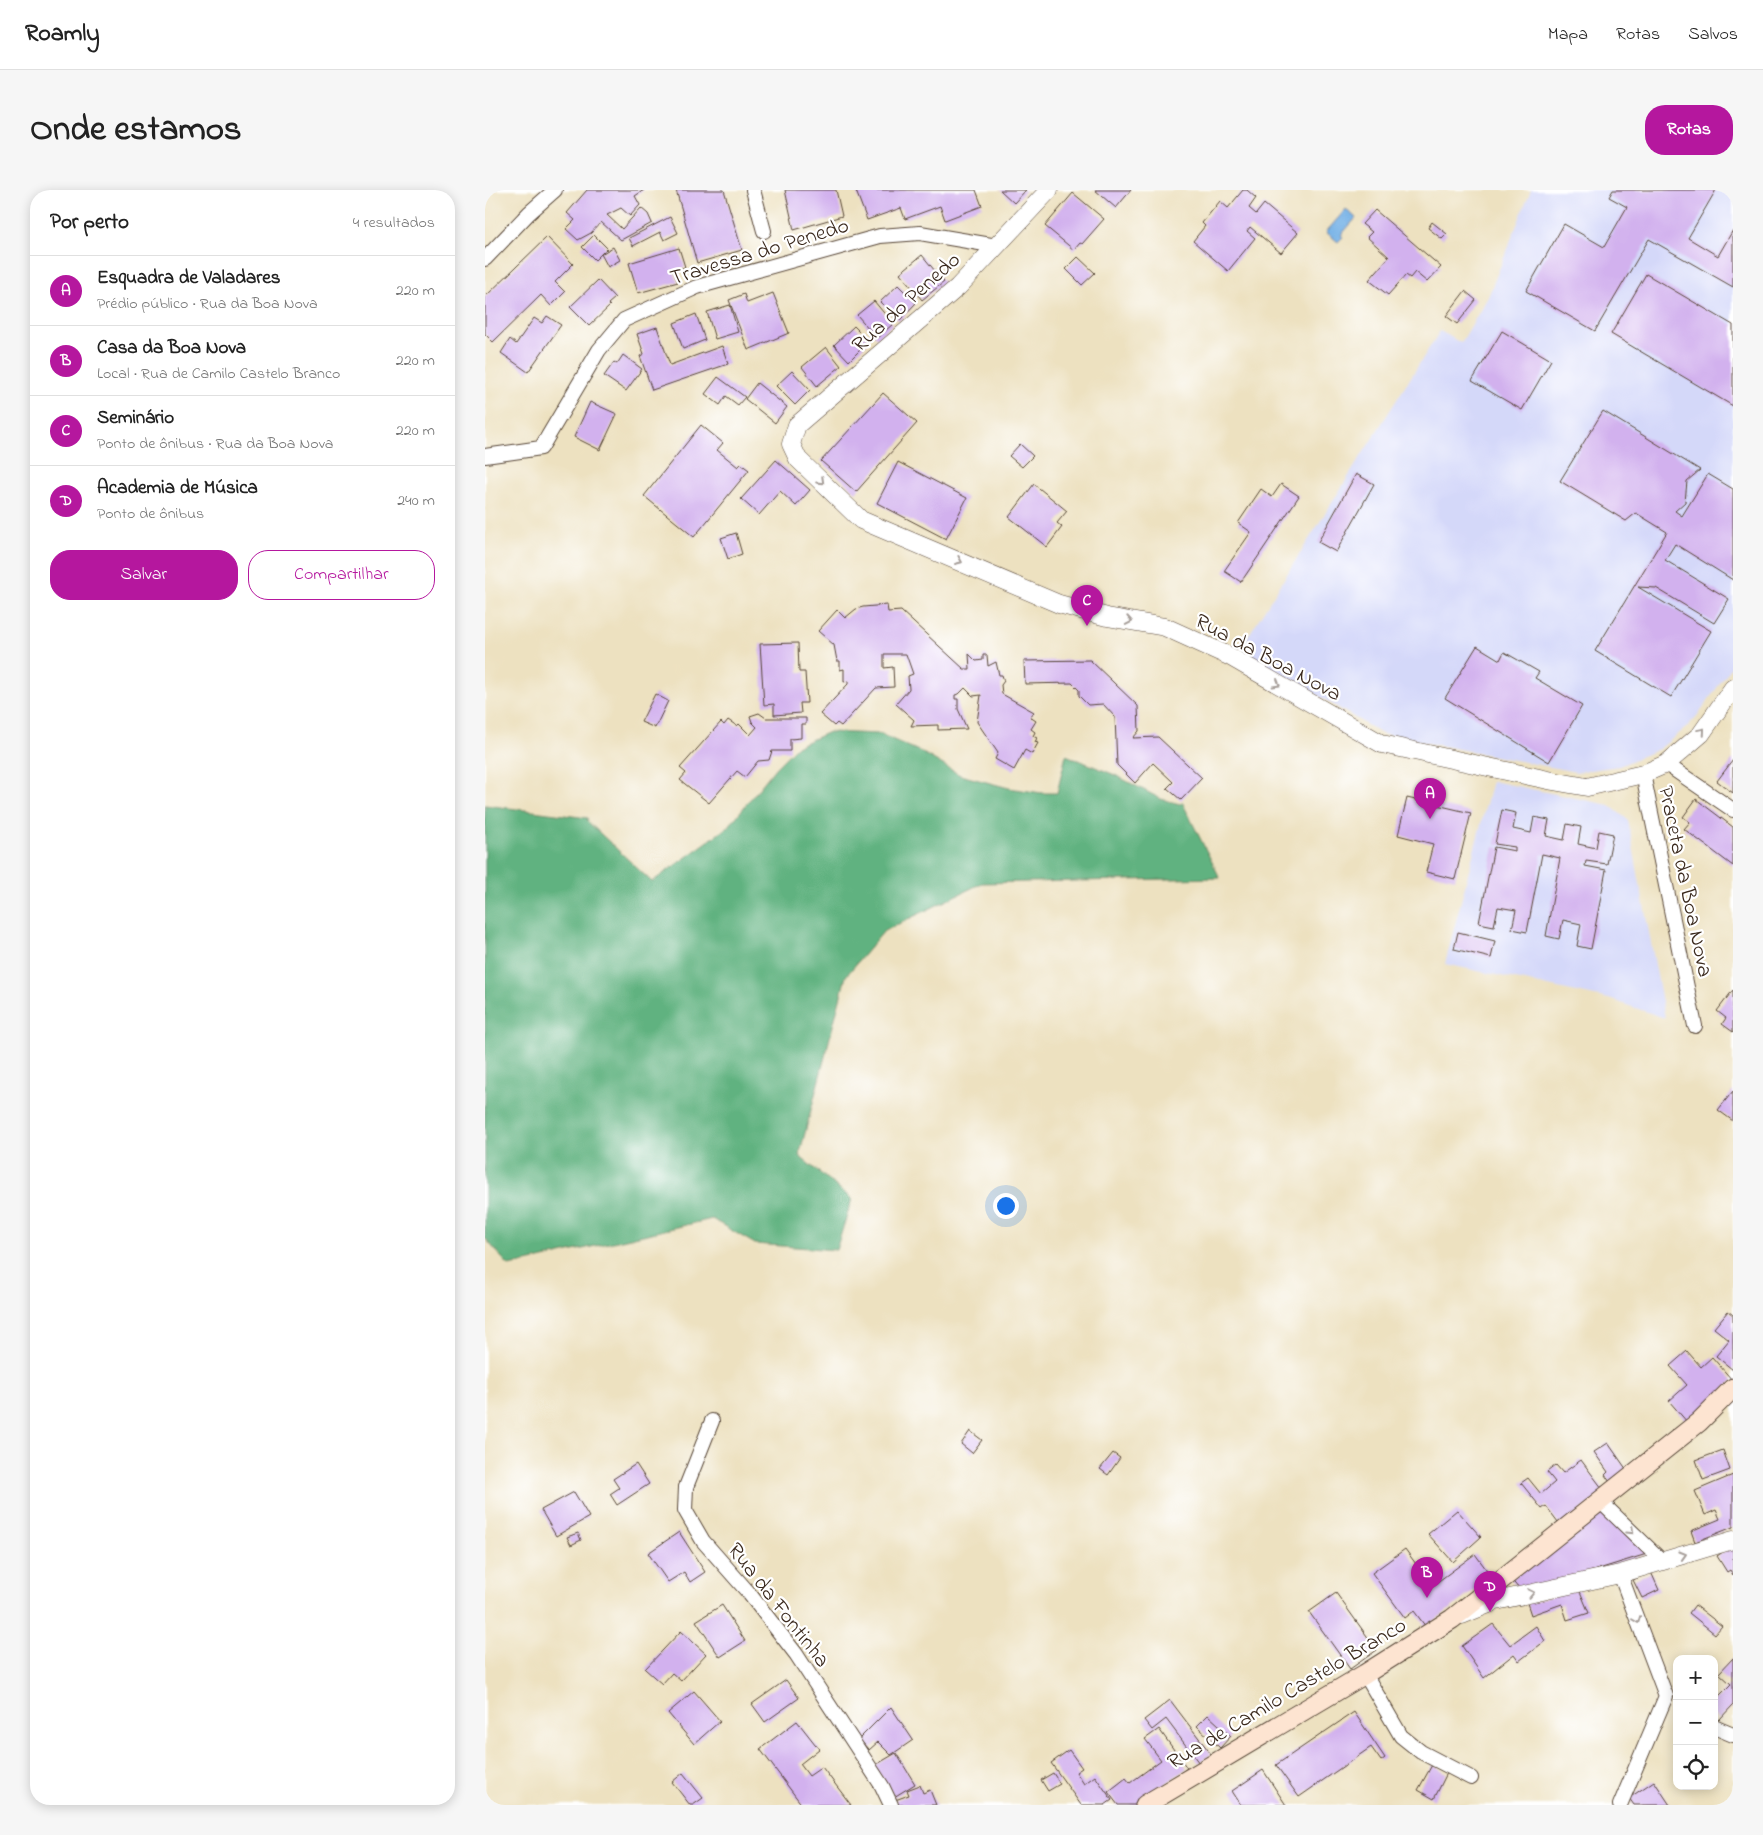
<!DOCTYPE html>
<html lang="pt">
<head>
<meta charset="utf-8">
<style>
	:root { --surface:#fff; --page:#f6f6f6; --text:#222; --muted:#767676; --line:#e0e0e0; --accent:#b5179e }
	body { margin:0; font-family:"Indie Flower",sans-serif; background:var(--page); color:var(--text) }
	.controls { position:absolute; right:15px; bottom:15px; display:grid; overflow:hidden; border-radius:10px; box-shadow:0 2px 12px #0003 }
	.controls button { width:45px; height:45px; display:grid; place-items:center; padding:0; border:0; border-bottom:1px solid var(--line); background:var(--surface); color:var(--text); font:25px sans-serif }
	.you { position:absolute; left:520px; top:1015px; width:18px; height:18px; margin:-12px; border:4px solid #fff; border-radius:50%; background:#1a73e8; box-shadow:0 0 0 8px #1a73e833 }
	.badge { display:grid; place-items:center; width:32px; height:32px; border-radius:50%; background:var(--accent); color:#fff; font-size:16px; font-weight:700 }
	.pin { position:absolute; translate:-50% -41px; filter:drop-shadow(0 1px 2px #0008) }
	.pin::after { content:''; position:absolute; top:26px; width:18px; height:15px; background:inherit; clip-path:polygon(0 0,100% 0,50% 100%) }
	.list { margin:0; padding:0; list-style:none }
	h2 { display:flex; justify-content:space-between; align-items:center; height:65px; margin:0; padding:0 20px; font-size:21px }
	h2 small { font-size:16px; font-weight:400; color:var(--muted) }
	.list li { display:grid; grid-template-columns:32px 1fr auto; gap:15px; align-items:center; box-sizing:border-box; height:70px; padding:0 20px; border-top:1px solid var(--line) }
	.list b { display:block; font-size:19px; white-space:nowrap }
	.list p { margin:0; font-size:16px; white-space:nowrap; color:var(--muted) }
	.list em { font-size:16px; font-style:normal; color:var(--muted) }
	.actions { display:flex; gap:10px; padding:15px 20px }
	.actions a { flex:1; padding:11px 0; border:1px solid var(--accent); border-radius:20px; text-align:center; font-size:18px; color:var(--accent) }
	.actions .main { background:var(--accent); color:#fff }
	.icon { flex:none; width:28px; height:28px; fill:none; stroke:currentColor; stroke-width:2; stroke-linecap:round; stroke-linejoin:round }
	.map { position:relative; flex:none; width:1248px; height:1615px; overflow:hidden; border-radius:20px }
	header { display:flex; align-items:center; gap:30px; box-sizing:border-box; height:70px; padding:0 25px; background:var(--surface); border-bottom:1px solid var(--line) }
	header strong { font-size:24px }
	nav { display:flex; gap:28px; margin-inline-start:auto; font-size:18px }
	.intro { display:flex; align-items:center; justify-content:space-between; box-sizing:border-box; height:120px; padding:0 30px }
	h1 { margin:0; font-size:35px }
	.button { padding:12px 22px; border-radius:20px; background:var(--accent); color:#fff; font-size:18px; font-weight:700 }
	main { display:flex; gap:30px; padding:0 30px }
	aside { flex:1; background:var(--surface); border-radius:20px; box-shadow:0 2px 12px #0003 }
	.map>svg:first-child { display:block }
</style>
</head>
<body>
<header>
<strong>Roamly</strong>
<nav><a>Mapa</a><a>Rotas</a><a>Salvos</a></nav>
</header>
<div class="intro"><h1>Onde estamos</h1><a class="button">Rotas</a></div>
<main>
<aside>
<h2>Por perto<small>4 resultados</small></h2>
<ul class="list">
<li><span class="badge">A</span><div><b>Esquadra de Valadares</b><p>Prédio público · Rua da Boa Nova</p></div><em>220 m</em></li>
<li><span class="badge">B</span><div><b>Casa da Boa Nova</b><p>Local · Rua de Camilo Castelo Branco</p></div><em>220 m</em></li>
<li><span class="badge">C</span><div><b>Seminário</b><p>Ponto de ônibus · Rua da Boa Nova</p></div><em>220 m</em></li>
<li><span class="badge">D</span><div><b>Academia de Música</b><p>Ponto de ônibus</p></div><em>240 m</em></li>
</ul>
<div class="actions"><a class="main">Salvar</a><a>Compartilhar</a></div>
</aside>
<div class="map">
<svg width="1248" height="1615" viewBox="0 0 1248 1615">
	<rect width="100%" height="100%" fill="#fff"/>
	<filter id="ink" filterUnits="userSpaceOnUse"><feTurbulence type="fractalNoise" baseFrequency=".02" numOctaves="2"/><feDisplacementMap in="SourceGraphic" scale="10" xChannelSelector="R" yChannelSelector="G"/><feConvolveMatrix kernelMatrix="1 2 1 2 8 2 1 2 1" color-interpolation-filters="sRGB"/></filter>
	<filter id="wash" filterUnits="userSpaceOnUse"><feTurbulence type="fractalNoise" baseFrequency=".0096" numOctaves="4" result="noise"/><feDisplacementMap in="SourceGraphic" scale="20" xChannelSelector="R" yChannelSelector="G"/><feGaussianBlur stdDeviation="1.12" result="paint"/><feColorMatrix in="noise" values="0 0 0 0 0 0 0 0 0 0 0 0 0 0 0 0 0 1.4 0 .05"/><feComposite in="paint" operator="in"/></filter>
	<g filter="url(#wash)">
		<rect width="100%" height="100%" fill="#ede1c0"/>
		<!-- built -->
		<g fill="#d4d8f9">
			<path d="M1046 0H1248V475L1212 526 1201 538 1174 559 1134 576 1091 582 897 544 755 459 955 141 976 153 1003 107Z"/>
			<path d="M1007 591 1124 615 1143 630 1180 828 1124 809 960 774Z"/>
		</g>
		<!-- forest -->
		<path fill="#60b280" stroke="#4e6e4f" d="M344 542 395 544 436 562 475 585 524 598 557 603H572L581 565 630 585 676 609 695 614 697 612 735 688 497 693 399 741 361 786 314 966 367 1009 351 1060 270 1054 227 1029 24 1076 0 1048V615L103 628 102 631 167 692 244 636 291 577 312 556Z"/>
		<!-- water -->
		<path fill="#74b1e6" stroke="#586e82" d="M861 19 871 28 856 45 858 47 853 52 841 42Z"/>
		<g id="blocks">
			<!-- building -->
			<g fill="#d2b1ee">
				<path d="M102 0H159L150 6 155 15 145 26 136 18 122 25 137 39 156 18 163 24 167 33 136 50 116 32 106 43 93 50 81 39 90 30 82 23Z"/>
				<path d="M191 0H239L257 60 212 73Z"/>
				<path d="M300 0H351L357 26 309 40Z"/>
				<path d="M375 0H491L497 16 460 30 455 16 420 29 416 18 382 30 371 1Z"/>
				<path d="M515 0H541L529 13Z"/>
				<path d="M610 0H646L631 18Z"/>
				<path d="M758 0H762L771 8 764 18 771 24 779 14 813 43 796 63 765 37 762 41 770 48 743 81 708 51 720 36 717 33 735 11 743 18Z"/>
				<path d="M1128 0H1231L1203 48 1233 66 1248 40V97L1164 49 1110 141 1041 101 1079 34 1119 57 1142 17 1124 7Z"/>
				<path d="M588 3 619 29 597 54 595 53 589 60 560 36Z"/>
				<path d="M890 20 956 77 942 92 930 82 925 88 921 85 903 105 884 90 904 67 882 47 887 42 877 34Z"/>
				<path d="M185 27 193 43 179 50 175 42 148 56 144 48Z"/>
				<path d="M947 32 962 44 957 49 943 38Z"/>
				<path d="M109 45 122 58 110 70 97 57Z"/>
				<path d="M62 47 88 74 70 92 80 102 66 116 56 105 8 152 0 144V107Z"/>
				<path d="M128 57 135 70 123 77 116 64Z"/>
				<path d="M194 58 200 77 189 81 193 92 153 103 144 73Z"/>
				<path d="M437 65 459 92 437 110 415 83Z"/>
				<path d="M593 67 610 83 597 95 581 79Z"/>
				<path d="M1161 84 1248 135V216L1126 144Z"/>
				<path d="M113 90 130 108 123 114 125 116 104 136 85 117Z"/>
				<path d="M413 95 431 113 414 131 395 112Z"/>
				<path d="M980 101 991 110 972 134 961 126Z"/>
				<path d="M288 103 304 143 263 160 244 110 259 104 262 113Z"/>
				<path d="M389 111 408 134 392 148 372 125Z"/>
				<path d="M245 115 253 142 230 149 222 122Z"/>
				<path d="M211 124 220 150 198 159 189 133Z"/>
				<path d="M62 126 76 135 43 182 16 163 25 149 31 154 49 128 57 133Z"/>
				<path d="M369 136 384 151 364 171 349 155Z"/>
				<path d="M172 137 185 175 237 156 243 174 167 200 155 166 159 164 152 144Z"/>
				<path d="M1017 141 1066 170 1037 220 987 191Z"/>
				<path d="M341 157 356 176 332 196 317 177Z"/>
				<path d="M138 165 157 179 141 201 119 186 129 172 132 174Z"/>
				<path d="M307 181 325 200 310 215 291 196Z"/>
				<path d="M233 187 260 207 253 215 241 206 235 215 220 204Z"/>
				<path d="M272 193 302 217 290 233 260 209Z"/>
				<path d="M398 203 432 233 371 302 336 271Z"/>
				<path d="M105 212 132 224 115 260 89 247Z"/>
				<path d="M1118 221 1215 280 1202 291 1200 312 1190 321 1197 326 1223 284 1248 299V390L1190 354 1180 370 1244 409 1229 433 1171 398 1153 397 1226 441 1186 507 1110 461 1182 342 1151 323 1141 331 1075 291Z"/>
				<path d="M216 235 238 253 232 260 253 277 256 274 264 280 209 347 159 306Z"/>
				<path d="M535 254 548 266 537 277 524 266Z"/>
				<path d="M291 270 325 300 311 316 295 301 274 325 256 309Z"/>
				<path d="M413 272 482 308 461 349 392 313Z"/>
				<path d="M871 284 889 294 851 362 833 352Z"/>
				<path d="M549 294 582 321 572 333 577 337 562 357 524 327Z"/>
				<path d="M796 294 814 306 756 392 739 381 766 342 753 333 776 299 787 307Z"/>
				<path d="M251 343 257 364 243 369 236 348Z"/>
				<path d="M402 415 403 422 416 421 479 479H485L484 464 491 471 498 470V465H502L503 476 511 472 514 485H517L519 491 516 495 517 504 549 522 545 527 551 531 546 539 550 542 548 546 552 548 550 552 553 553 547 564 540 560 529 580 510 569 513 563 492 532 496 505 488 506 480 498 474 504 470 505V509H473V519L482 539 453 540V535L426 536 429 530 411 514 424 499 423 486 428 484 421 464H399V478L408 477 409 497 391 498 356 536 352 533 349 536 335 524 363 494V491L359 492V479L355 480V471H352L349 455 333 441 352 420 360 428 371 419 378 417Z"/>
				<path d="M313 453 314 482H320L322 513H315L316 523 289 525V514L279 515 275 454Z"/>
				<path d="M992 456 1015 470 1019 462 1054 482 1050 488 1097 516 1064 572 960 508Z"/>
				<path d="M605 470 653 516 654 541 648 548 673 547 717 588 696 610 682 598 688 592 668 573 650 593 632 575 630 527 618 514 603 515 594 506V500L587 493 540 494 539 471Z"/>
				<path d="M170 504 183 511 170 538 156 532Z"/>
				<path d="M274 523 281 528H321V534H316V548L305 549V561H287L284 570 273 571 260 587 252 581 224 613 195 590 201 583 195 578 236 532 239 535 243 530 252 536 254 534 265 545 272 537 267 532 265 526Z"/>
				<path d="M1248 570V603L1232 591Z"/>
				<path d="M922 608 986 623 970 689 941 682 948 654 913 645Z"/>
				<path d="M1211 609 1248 637V676L1199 639 1205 632 1198 627Z"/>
				<path d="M1017 620 1031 623 1028 639 1046 643 1049 627 1064 630 1061 646 1079 650 1082 634 1096 637 1093 654 1111 658 1114 641 1128 644 1122 674 1101 671 1100 676 1121 680 1106 759 1092 756 1096 734 1078 730 1074 749 1061 746 1075 668 1057 664 1042 742 1027 739 1031 720 1013 717 1009 736 994 733 1009 657 1030 661V657L1010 654Z"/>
				<path d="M973 742 1010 751 1006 768 969 759Z"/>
				<path d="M1248 800V842L1237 834 1241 828 1232 821Z"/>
				<path d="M1248 901V931L1233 920Z"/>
				<path d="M1243 1121 1248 1125V1180L1231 1166 1244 1150 1229 1138Z"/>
				<path d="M1202 1161 1216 1177 1227 1167 1248 1191 1203 1233 1184 1211 1202 1195 1185 1176Z"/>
				<path d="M485 1241 497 1250 487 1263 476 1254Z"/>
				<path d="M1123 1253 1144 1283 1127 1295 1120 1285 1123 1282 1109 1262Z"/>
				<path d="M1238 1260 1245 1280 1218 1290 1211 1270Z"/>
				<path d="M628 1263 635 1268 623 1285 615 1279Z"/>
				<path d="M1096 1270 1120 1302 1076 1336 1061 1316 1057 1319 1036 1293 1043 1288 1056 1304 1070 1292 1062 1282 1071 1275 1078 1283Z"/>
				<path d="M151 1274 164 1294 132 1315 125 1304 134 1298 128 1289Z"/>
				<path d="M1248 1285V1337L1210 1352 1206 1341 1235 1329 1231 1320 1220 1325 1210 1301Z"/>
				<path d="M89 1302 104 1327 71 1346 56 1320Z"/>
				<path d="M972 1320 996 1347 968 1372 943 1344Z"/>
				<path d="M1118 1321 1165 1363 1037 1403 1026 1389Z"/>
				<path d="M194 1342 220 1382 205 1392 199 1382 183 1392 163 1363Z"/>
				<path d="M93 1343 96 1350 86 1355 82 1347Z"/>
				<path d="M1248 1355V1385L1245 1380 1242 1382 1232 1366Z"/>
				<path d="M920 1359 947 1396 990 1364 1007 1387 941 1437 929 1421 920 1428 887 1383Z"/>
				<path d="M1166 1382 1174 1400 1157 1408 1148 1390Z"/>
				<path d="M1094 1399 1104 1423 1082 1430 1077 1414 1046 1425 1042 1413Z"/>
				<path d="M851 1403 892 1460 865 1479 824 1422Z"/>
				<path d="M237 1415 260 1451 235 1467 211 1431Z"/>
				<path d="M1210 1415 1237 1436 1230 1444 1204 1423Z"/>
				<path d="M1008 1434 1025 1455 1051 1436 1060 1451 1034 1471 1029 1464 999 1488 977 1456Z"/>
				<path d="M196 1441 221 1464 196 1491 187 1483 177 1494 160 1479Z"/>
				<path d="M1248 1468V1515L1234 1530 1229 1525V1511L1246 1494 1234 1483Z"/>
				<path d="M301 1490 314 1508 280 1532 267 1514Z"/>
				<path d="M209 1501 235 1531 209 1554 183 1523Z"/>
				<path d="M685 1510 726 1564 714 1573 681 1529 667 1540 659 1530Z"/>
				<path d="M406 1517 428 1550 406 1565 393 1552 384 1560 374 1549Z"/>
				<path d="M869 1522 900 1568 896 1571 886 1557 814 1607 791 1575Z"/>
				<path d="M723 1525 746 1546 735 1558 712 1536Z"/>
				<path d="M312 1531 334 1559 315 1574 324 1586 337 1577 366 1615H317L275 1559Z"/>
				<path d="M674 1539 702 1578 652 1615H633L623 1602 641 1588 645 1593 676 1570 660 1549Z"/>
				<path d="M584 1560 597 1578 591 1582 599 1594 610 1586 627 1610 620 1615H596L566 1573Z"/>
				<path d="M411 1563 430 1594 409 1607 389 1576Z"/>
				<path d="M947 1575 962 1583 949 1609 933 1600Z"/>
				<path d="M778 1580 801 1615H756L747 1601Z"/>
				<path d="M198 1583 218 1608 208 1615H205L187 1592Z"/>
				<path d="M568 1583 575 1594 563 1601 556 1590Z"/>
				<path d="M1169 1591 1185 1615H1149L1144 1608Z"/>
				<path d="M435 1595 438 1603 445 1600 451 1615H412L410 1610 424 1605 422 1600Z"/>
			</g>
		</g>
	</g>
	<g filter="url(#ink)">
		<use href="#blocks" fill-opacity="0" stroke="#564536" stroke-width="1"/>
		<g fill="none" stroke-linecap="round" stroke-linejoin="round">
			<!-- minor casing -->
			<g stroke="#564536" stroke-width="16">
				<g id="minor">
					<path d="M268 0 279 41"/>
					<path d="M0 69 44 23 70 0"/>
					<path d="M0 266 56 258 114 160 139 130 212 97 395 46 435 43 512 56"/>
					<path d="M1181 574 1248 620"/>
					<path d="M1158 584 1210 836"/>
					<path d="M227 1231 201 1297 200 1320 218 1351 263 1402 311 1464 397 1596 406 1615"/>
					<path d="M1116 1312 1177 1371"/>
					<path d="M880 1484 916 1546 936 1562 986 1588"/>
					<path d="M1229 1537 1248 1545"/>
					<path d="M1135 1615 1181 1506 1135 1384"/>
				</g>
			</g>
			<!-- tertiary casing -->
			<g stroke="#564536" stroke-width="19">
				<g id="tertiary">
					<path d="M564 0 473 97 312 235 306 254 313 269 376 330 574 414 622 427 680 437 744 466 897 554 1068 591 1102 597 1158 584 1181 574 1216 544 1248 498"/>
					<path d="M977 1425 1011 1411 1135 1384 1248 1350"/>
				</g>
			</g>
			<!-- secondary casing -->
			<g stroke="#564536" stroke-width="21">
				<path id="secondary" d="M660 1615 880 1484 967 1429 1214 1232 1248 1198"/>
			</g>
			<!-- minor -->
			<use href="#minor" stroke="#fff" stroke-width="14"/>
			<!-- tertiary -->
			<use href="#tertiary" stroke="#fff" stroke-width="18"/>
			<!-- secondary -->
			<use href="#secondary" stroke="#fde4d1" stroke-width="19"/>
		</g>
		<!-- one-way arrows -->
		<defs><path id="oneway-chevron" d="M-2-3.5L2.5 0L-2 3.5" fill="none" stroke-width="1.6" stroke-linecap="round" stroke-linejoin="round" transform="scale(1.25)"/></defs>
		<g stroke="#a79f9a">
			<use href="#oneway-chevron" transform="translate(336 291) rotate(44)"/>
			<use href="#oneway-chevron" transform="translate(474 371) rotate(23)"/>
			<use href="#oneway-chevron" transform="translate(644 431) rotate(10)"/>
			<use href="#oneway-chevron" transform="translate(792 494) rotate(30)"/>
			<use href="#oneway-chevron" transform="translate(1217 541) rotate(-50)"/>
			<use href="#oneway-chevron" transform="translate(1146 1341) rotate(44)"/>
			<use href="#oneway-chevron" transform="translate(1198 1365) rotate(-17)"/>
			<use href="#oneway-chevron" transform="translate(1046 1403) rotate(-12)"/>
			<use href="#oneway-chevron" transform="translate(1152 1430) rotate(69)"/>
		</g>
	</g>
	<g text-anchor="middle" stroke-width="4.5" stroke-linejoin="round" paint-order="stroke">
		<!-- street labels -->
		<g font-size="22" fill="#3b2a1e" stroke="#fff">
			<text transform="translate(274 60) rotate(-17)" y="8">Travessa do Penedo</text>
			<text transform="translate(420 111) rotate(-42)" y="8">Rua do Penedo</text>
			<text transform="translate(784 466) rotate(28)" y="8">Rua da Boa Nova</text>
			<text transform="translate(1202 691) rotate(78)" y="8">Praceta da Boa Nova</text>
			<text transform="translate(295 1414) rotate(52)" y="8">Rua da Fontinha</text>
			<text transform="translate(801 1502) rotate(-31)" y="8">Rua de Camilo Castelo Branco</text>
		</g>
	</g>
</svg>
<div class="controls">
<button>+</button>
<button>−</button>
<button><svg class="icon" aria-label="locate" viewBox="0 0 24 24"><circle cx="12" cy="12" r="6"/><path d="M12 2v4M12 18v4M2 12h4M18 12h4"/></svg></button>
</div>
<div class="you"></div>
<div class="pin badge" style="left:945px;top:629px">A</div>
<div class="pin badge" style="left:942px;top:1408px">B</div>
<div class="pin badge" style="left:602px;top:436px">C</div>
<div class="pin badge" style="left:1005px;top:1422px">D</div>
</div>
</main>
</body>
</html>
